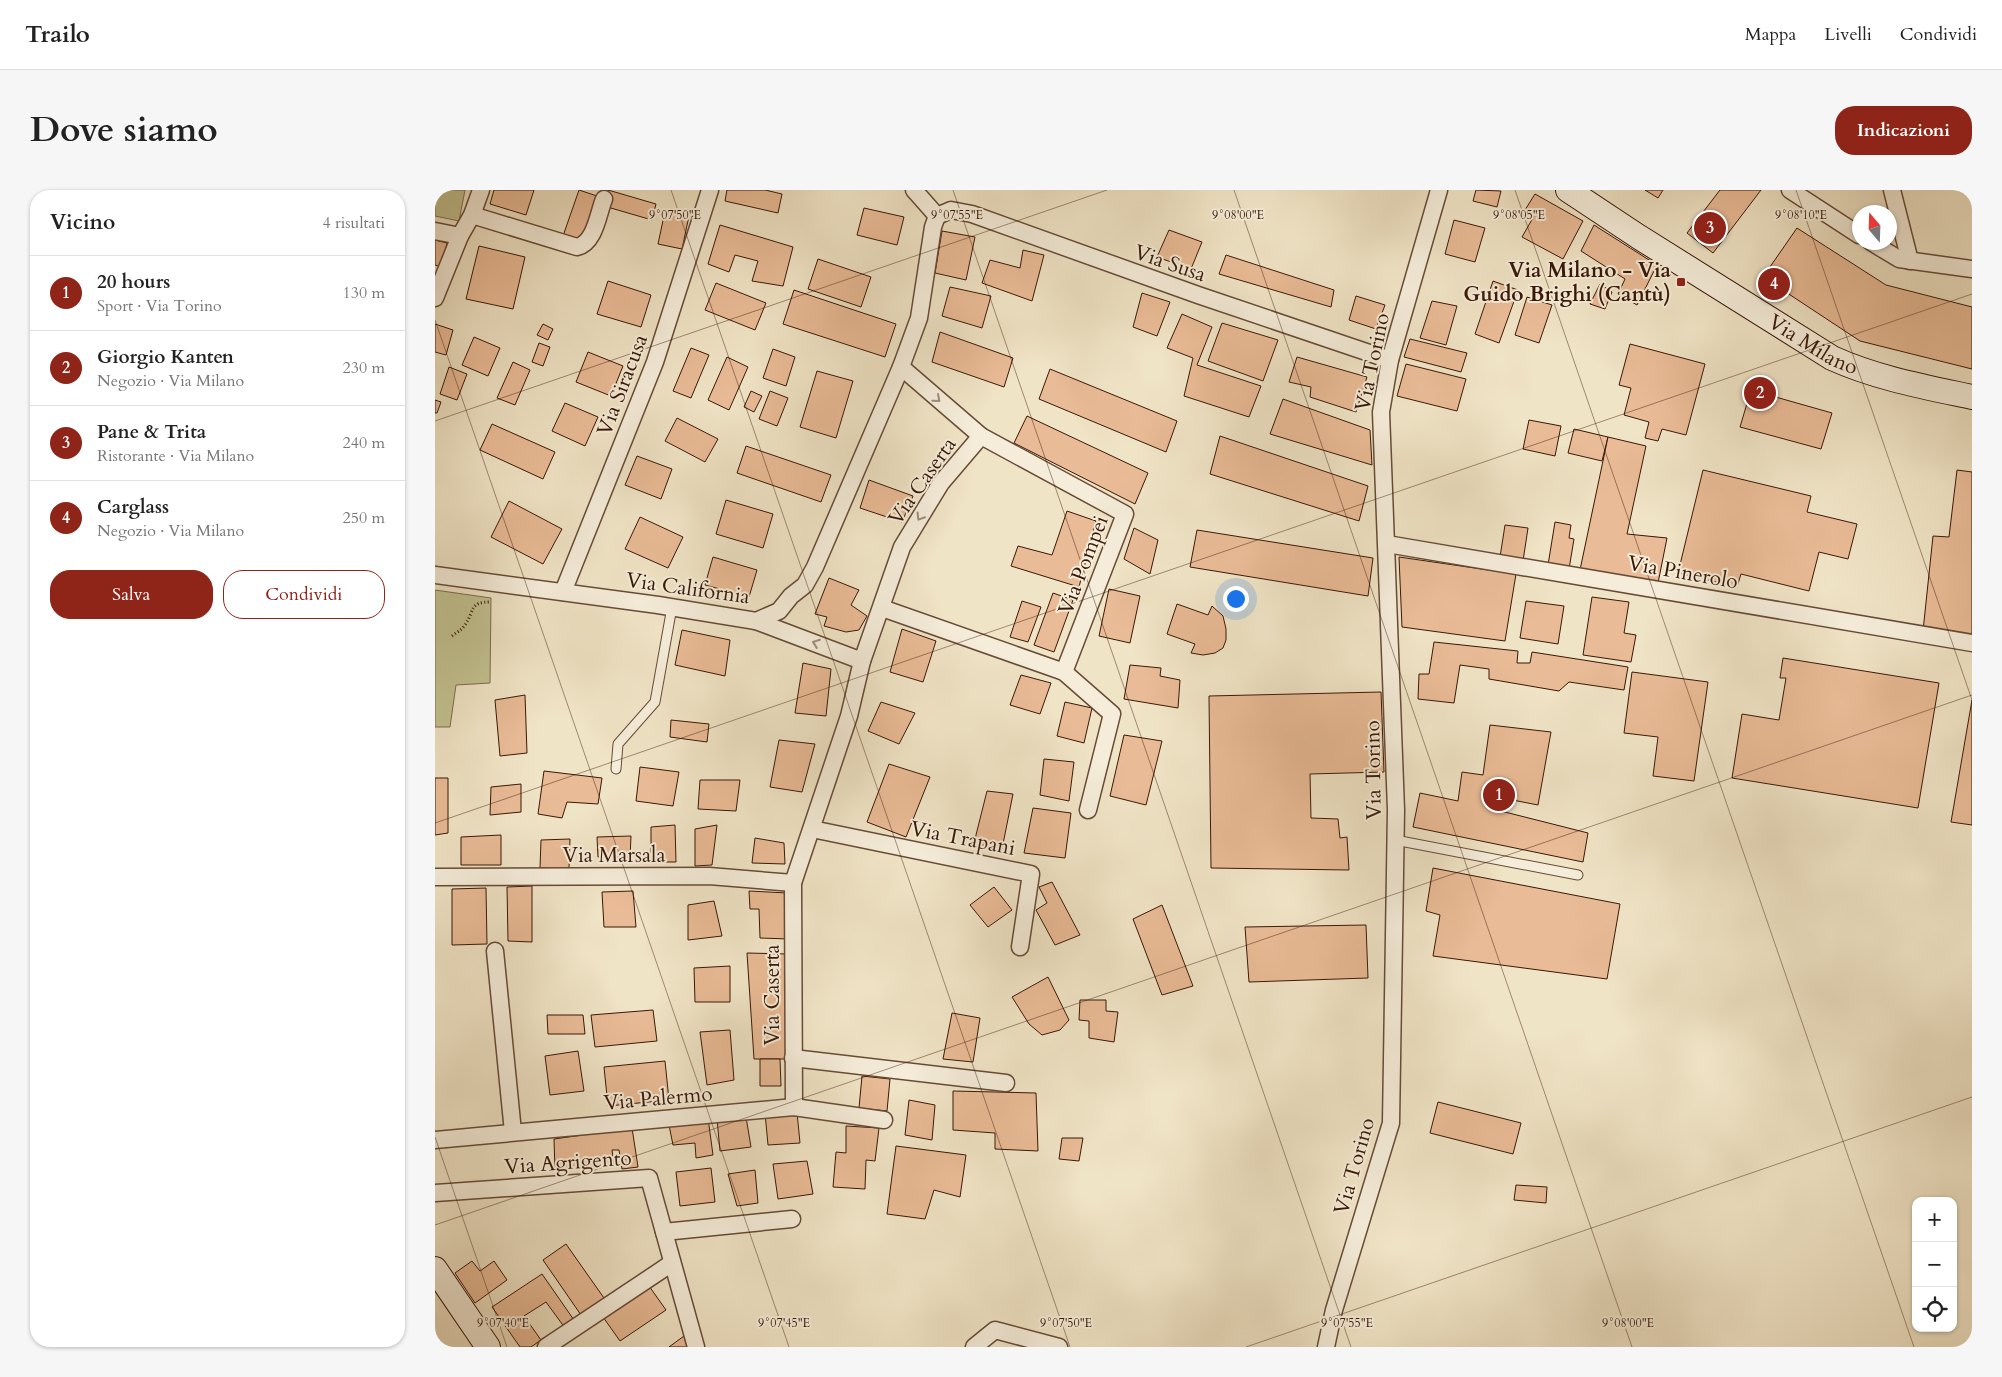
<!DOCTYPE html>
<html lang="it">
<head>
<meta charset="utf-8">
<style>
	:root { --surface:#fff; --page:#f6f6f6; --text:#222; --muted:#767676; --line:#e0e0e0; --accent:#8f2418 }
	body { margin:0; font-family:Cardo,serif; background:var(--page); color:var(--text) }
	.controls { position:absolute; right:15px; bottom:15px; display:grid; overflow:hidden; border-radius:10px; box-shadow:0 1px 4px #0004 }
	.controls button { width:45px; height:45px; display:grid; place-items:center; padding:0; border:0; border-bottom:1px solid var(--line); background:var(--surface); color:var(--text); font:25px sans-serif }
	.compass { position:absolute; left:1417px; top:15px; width:45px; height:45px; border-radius:50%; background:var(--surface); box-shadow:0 1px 4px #0004; rotate:341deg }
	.you { position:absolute; left:800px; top:408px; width:18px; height:18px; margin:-12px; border:4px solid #fff; border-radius:50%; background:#1a73e8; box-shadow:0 0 0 8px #1a73e833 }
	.badge { display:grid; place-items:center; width:32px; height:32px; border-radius:50%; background:var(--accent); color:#fff; font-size:16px; font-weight:700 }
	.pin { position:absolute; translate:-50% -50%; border:2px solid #fff; box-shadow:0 1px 5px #0006 }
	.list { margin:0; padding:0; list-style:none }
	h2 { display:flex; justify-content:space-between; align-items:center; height:65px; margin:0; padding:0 20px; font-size:21px }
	h2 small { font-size:16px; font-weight:400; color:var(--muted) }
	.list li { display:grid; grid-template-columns:32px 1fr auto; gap:15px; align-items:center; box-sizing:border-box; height:75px; padding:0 20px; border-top:1px solid var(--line) }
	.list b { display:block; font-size:19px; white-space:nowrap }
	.list p { margin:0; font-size:16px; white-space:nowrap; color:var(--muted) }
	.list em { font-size:16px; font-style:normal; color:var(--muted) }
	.actions { display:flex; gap:10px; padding:15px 20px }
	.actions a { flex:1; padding:11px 0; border:1px solid var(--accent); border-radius:20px; text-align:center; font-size:18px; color:var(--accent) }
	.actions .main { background:var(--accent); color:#fff }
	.icon { flex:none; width:28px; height:28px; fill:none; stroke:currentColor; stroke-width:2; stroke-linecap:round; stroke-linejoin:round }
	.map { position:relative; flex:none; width:1537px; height:1157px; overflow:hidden; border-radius:20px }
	header { display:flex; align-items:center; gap:30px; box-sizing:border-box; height:70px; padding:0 25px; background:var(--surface); border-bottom:1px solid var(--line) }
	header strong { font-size:24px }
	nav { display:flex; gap:28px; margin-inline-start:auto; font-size:18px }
	.intro { display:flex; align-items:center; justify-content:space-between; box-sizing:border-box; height:120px; padding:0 30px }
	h1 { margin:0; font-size:35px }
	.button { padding:12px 22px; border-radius:20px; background:var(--accent); color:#fff; font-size:18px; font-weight:700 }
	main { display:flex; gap:30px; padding:0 30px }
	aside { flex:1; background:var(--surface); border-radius:20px; box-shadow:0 1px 4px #0004 }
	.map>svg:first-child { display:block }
</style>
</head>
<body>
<header>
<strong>Trailo</strong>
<nav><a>Mappa</a><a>Livelli</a><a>Condividi</a></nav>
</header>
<div class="intro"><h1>Dove siamo</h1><a class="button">Indicazioni</a></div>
<main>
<aside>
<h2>Vicino<small>4 risultati</small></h2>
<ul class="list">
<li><span class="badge">1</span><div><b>20 hours</b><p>Sport · Via Torino</p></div><em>130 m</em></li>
<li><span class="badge">2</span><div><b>Giorgio Kanten</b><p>Negozio · Via Milano</p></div><em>230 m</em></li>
<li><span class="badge">3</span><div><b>Pane &amp; Trita</b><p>Ristorante · Via Milano</p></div><em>240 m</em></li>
<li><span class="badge">4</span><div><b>Carglass</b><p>Negozio · Via Milano</p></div><em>250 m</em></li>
</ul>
<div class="actions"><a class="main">Salva</a><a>Condividi</a></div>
</aside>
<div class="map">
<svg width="1537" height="1157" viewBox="0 0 1537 1157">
	<rect width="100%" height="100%" fill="#f0e4c6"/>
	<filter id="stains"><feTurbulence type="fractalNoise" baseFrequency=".004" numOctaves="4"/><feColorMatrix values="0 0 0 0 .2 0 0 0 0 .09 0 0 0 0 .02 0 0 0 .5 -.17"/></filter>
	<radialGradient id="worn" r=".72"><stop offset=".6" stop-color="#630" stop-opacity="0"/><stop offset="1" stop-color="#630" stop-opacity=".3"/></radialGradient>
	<!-- green -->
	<g fill="#c2c190" stroke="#7e6c4c">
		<path d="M0 0H30L24 31 0 26Z"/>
		<path d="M0 400 56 408 55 493 21 495 15 537H0Z"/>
	</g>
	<!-- building -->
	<g fill="#e9bb96" stroke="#391807">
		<path d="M59 0H99L91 25 55 14Z"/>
		<path d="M144 0 162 6 146 52 128 46Z"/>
		<path d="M173 0 221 14 217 30 169 16Z"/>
		<path d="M292 0H330L347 4 343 23 290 11Z"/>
		<path d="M1041 0 1066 1 1062 17 1038 11Z"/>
		<path d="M1210 0H1228L1223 8Z"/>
		<path d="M1285 0H1326L1278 63 1252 43Z"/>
		<path d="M1100 4 1148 31 1128 69 1087 47 1099 26 1090 20Z"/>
		<path d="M429 18 469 27 462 55 422 45Z"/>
		<path d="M230 21 254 26 247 59 223 54Z"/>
		<path d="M1019 30 1050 38 1040 72 1010 64Z"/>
		<path d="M285 35 358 57 348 96 317 91 323 71 300 65 294 82 273 74Z"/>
		<path d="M1159 35 1222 75 1202 115 1183 104 1190 89 1146 61Z"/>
		<path d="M1362 38 1451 95 1537 117V179L1425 151 1328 87Z"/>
		<path d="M734 40 767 52 756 79 722 67Z"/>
		<path d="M507 41 540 47 531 90 500 83Z"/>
		<path d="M0 50 12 53 6 77 0 75Z"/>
		<path d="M44 56 90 67 78 119 31 109Z"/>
		<path d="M588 60 609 65 597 111 547 93 555 70 585 78Z"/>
		<path d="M791 65 899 100 896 117 784 84Z"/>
		<path d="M383 69 436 87 426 117 373 99Z"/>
		<path d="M173 91 216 105 206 137 162 124Z"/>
		<path d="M1058 91 1083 100 1064 153 1040 144Z"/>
		<path d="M281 93 331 113 320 140 270 120Z"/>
		<path d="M1165 94 1177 102 1170 119 1155 114Z"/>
		<path d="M515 97 556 106 547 138 507 126Z"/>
		<path d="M359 100 461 134 450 167 348 134Z"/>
		<path d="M707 103 735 112 722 146 698 137Z"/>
		<path d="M921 106 950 115 941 139 914 130Z"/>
		<path d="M1092 107 1117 115 1104 153 1080 145Z"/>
		<path d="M997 111 1022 116 1011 155 985 148Z"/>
		<path d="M747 124 777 137 762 175 826 196 814 227 749 206 758 168 732 158Z"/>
		<path d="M787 133 843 150 828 191 773 171Z"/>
		<path d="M0 134 18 140 11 165 0 162Z"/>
		<path d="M108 134 118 139 113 150 102 145Z"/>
		<path d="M505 142 578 168 569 197 497 172Z"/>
		<path d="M39 147 65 158 53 186 27 175Z"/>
		<path d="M975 149 1032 163 1026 182 969 167Z"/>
		<path d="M104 153 115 157 108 176 97 172Z"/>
		<path d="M1195 154 1270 174 1251 245 1227 239 1223 251 1210 248 1214 232 1189 225 1196 198 1184 195Z"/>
		<path d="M256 158 274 165 256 208 238 201Z"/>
		<path d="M338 159 360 167 351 196 328 188Z"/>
		<path d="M153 162 188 176 176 206 141 192Z"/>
		<path d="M292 167 313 177 294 220 273 210Z"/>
		<path d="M862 167 932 187 921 222 875 207 876 197 854 192Z"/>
		<path d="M78 172 95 180 80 215 62 208Z"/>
		<path d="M971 174 1031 189 1022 221 962 206Z"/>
		<path d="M14 177 32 184 22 210 5 204Z"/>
		<path d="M615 179 742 231 731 262 604 209Z"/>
		<path d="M382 181 418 191 401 248 365 237Z"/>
		<path d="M1316 200 1397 223 1386 259 1305 237Z"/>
		<path d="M316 201 327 206 319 222 309 217Z"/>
		<path d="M335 201 353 208 342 236 324 229Z"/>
		<path d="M848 209 935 240 937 275 835 244Z"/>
		<path d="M0 210 6 212 2 223H0Z"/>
		<path d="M130 213 163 227 150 256 117 241Z"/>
		<path d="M592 226 713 283 700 314 579 253Z"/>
		<path d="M242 228 283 249 270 272 230 251Z"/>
		<path d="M1094 230 1126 236 1120 266 1088 259Z"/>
		<path d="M57 234 120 262 108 289 45 260Z"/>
		<path d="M1139 239 1173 247 1167 271 1133 263Z"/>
		<path d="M785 246 933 296 924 331 775 284Z"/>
		<path d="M1173 247 1211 256 1192 344 1232 348 1223 393 1145 380Z"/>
		<path d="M311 256 396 285 386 312 302 283Z"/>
		<path d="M202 266 237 279 226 309 190 295Z"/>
		<path d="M1268 280 1376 306 1372 322 1422 334 1413 369 1384 362 1374 401 1306 384 1302 397 1243 383Z"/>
		<path d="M1522 280 1537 282V446L1488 441 1498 346 1514 347Z"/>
		<path d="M434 290 478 306 467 332 425 318Z"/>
		<path d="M291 310 338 324 328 358 281 344Z"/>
		<path d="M74 311 127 339 108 374 56 347Z"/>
		<path d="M632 321 661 331 644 397 576 376 583 356 617 365Z"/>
		<path d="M205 327 248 347 233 378 190 359Z"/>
		<path d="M1120 332 1136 335 1134 348 1139 349 1134 379 1113 375Z"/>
		<path d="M1070 335 1093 338 1088 371 1065 367Z"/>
		<path d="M699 338 723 350 715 384 689 369Z"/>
		<path d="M762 340 938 368 933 406 755 377Z"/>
		<path d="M278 367 322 380 314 407 270 395Z"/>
		<path d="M964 367 1081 384 1070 451 967 437Z"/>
		<path d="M394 388 424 400 416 415 432 426 424 440 411 442 389 436 392 427 380 424Z"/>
		<path d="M674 399 705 406 695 453 664 446Z"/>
		<path d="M618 403 638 410 619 462 599 455Z"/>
		<path d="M1157 407 1194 412 1189 443 1201 445 1196 472 1148 465Z"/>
		<path d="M587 411 606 417 593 452 575 447Z"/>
		<path d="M1091 411 1129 416 1123 454 1085 448Z"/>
		<path d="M742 414 773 425 777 416 788 426 791 439V450L788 458 780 463 768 465 756 463 760 454 732 444Z"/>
		<path d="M467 439 501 451 488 492 455 482Z"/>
		<path d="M247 440 295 450 290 486 240 475Z"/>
		<path d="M999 452 1083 461 1082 473H1095L1097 462 1193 477 1189 500 1134 492 1124 501 1054 489V479L1025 475 1019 513 983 509 984 484H994Z"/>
		<path d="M1348 468 1504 493 1483 618 1297 588 1307 524 1344 530 1351 488H1345Z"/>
		<path d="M368 473 396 479 391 526 360 523Z"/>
		<path d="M695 475 726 478 725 486 745 490 743 518 689 509Z"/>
		<path d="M1197 482 1273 492 1259 591 1218 586 1223 547 1189 543Z"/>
		<path d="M586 485 616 493 605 524 575 515Z"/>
		<path d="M946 502 949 582 875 584 876 628 903 629 905 648 912 647 914 680 776 678 774 506Z"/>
		<path d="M90 505 92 563 65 566 60 510Z"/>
		<path d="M1537 510V635L1516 632Z"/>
		<path d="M446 512 480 523 464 554 433 541Z"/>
		<path d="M630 512 657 518 649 553 622 546Z"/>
		<path d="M236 530 274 534 272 552 235 547Z"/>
		<path d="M1055 535 1116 542 1103 615 1057 606 1054 618 1153 643 1148 672 978 637 985 603 1023 611 1027 582 1048 585Z"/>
		<path d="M689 545 727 551 711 615 675 606Z"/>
		<path d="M344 550 380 554 367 602 335 597Z"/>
		<path d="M609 569 639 572 634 611 605 605Z"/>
		<path d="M454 574 495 587 471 647 432 632Z"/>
		<path d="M205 577 244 582 238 616 201 611Z"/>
		<path d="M109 581 167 588 163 614 132 612 127 628 103 624Z"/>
		<path d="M0 588H13V643L0 645Z"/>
		<path d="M265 590H305L301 621 263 619Z"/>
		<path d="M86 594V622L55 625 56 597Z"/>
		<path d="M552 601 578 604 567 659 539 653Z"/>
		<path d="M598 618 636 623 630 668 589 663Z"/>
		<path d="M240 635 241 672H216V637Z"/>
		<path d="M282 635 277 675 260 676V639Z"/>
		<path d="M66 645V675H26V647Z"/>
		<path d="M196 646 195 667H163L162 647Z"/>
		<path d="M320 648 349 653 350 674 317 673Z"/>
		<path d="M135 649 134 679 105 678 106 650Z"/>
		<path d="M998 678 1185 714 1172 789 998 766 1005 725 991 721Z"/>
		<path d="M617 692 645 745 620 755 601 720 612 713 604 697Z"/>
		<path d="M97 696V752L73 751 72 697Z"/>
		<path d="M559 697 577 720 553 737 535 715Z"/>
		<path d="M51 698 52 754 17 755V699Z"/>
		<path d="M198 701 201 737H169L167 702Z"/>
		<path d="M314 701 352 703 354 749 325 748 324 719H315Z"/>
		<path d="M279 711 287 746 253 750V715Z"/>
		<path d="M727 715 758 796 727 805 698 729Z"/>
		<path d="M931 735 933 788 814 792 810 737Z"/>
		<path d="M312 763 353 764V869H319Z"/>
		<path d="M295 776V812H260L259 778Z"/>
		<path d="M613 787 634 830 625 840 607 845 594 834 577 807Z"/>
		<path d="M645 810H671V821L683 822 679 852 654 848V831L644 830Z"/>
		<path d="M218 820 222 851 160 857 156 825Z"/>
		<path d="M517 823 545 828 538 872 508 869Z"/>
		<path d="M112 825H148L150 844H113Z"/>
		<path d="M295 840 299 890 272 895 265 842Z"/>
		<path d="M143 861 149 901 115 905 110 866Z"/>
		<path d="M325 869H345L346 896H325Z"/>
		<path d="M230 871 234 910 173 916 169 877Z"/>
		<path d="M427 886 455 889 452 921 424 918Z"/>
		<path d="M518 901 601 903 603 961 560 959V943L518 940Z"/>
		<path d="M474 910 500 915 497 950 470 945Z"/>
		<path d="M1003 912 1086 933 1078 964 995 943Z"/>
		<path d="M362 922 365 953 333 955 330 923Z"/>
		<path d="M311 927 316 957 285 961 282 929Z"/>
		<path d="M273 928 278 965 261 968 260 953 238 955 234 935Z"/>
		<path d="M411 936 444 938 440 971 431 970 430 999 398 997 401 962 411 963Z"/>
		<path d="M197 938 203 977 187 979 184 960H177L179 975 120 980 119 949Z"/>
		<path d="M627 948H648L644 971 624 969Z"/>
		<path d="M461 956 531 965 525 1007 499 1000 490 1029 452 1024Z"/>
		<path d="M372 971 378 1004 343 1009 338 974Z"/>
		<path d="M276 978 280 1012 245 1016 241 982Z"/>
		<path d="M320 980 323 1013 302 1016 293 984Z"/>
		<path d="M1081 995 1112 997 1111 1013 1079 1010Z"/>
		<path d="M131 1054 169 1108 146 1125 108 1070Z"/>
		<path d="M37 1071 45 1081 59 1071 72 1090 40 1113 20 1083Z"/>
		<path d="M107 1084 139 1130 130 1138 111 1112 89 1126 106 1150 96 1157H85L57 1117Z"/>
		<path d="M214 1096 231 1120 185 1151 168 1127Z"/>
		<path d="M249 1146 252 1157H234Z"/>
	</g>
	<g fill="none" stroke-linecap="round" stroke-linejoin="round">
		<!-- lane casing -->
		<g stroke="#674b37" stroke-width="11">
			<g id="lane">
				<path d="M181 579 183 554 220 512 237 417"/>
				<path d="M960 650 1143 685"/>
			</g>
		</g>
		<!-- street casing -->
		<g stroke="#674b37" stroke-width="19">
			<g id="street">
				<path d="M479 0 502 26"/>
				<path d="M1355 0 1424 45"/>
				<path d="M1457 0 1475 71"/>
				<path d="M37 25 142 57C160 53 163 24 169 9"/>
				<path d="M502 26 516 20 537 24 763 105 955 170"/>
				<path d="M0 41 25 46 0 108"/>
				<path d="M25 46 37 25 46 0"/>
				<path d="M1436 52 1464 69 1537 79"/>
				<path d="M466 177 546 246 690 324 629 482"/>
				<path d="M952 354 1537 453"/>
				<path d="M0 385 223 415 321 431 344 421 356 406 370 395 380 377 466 177 484 128 498 37 502 26"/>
				<path d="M128 402 220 172 275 0"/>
				<path d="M447 418 629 482 677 524 653 620"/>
				<path d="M321 431 427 471"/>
				<path d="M377 639 596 684 585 757"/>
				<path d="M0 687 274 686 358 693"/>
				<path d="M60 761 78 942"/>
				<path d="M358 868 571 893"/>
				<path d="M359 917 358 693 414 526 427 471 467 357 506 293 546 246"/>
				<path d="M0 950 359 917 449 930"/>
				<path d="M0 1003 214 988 261 1157"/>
				<path d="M229 1042 357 1029"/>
				<path d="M111 1157 237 1073"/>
				<path d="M539 1157 560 1140 624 1157"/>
				<path d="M891 1157 899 1120 956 933 961 620 946 222 955 170 1004 0"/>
			</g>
		</g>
		<!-- secondary casing -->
		<g stroke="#391807" stroke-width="26">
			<g id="secondary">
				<path id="s1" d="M1133 0 1204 47 1397 168C1441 188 1490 197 1537 207"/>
				<path d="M0 1079 53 1157"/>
			</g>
		</g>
		<!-- path -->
		<path stroke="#391807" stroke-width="3" stroke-dasharray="1 2.5" stroke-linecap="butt" d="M17 446C22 442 27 440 30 435 40 420 34 412 56 412"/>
		<!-- lane -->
		<use href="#lane" stroke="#f5edda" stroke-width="9"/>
		<!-- street -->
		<use href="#street" stroke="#f5edda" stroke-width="16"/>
		<!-- secondary -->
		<use href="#secondary" stroke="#f5edda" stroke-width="24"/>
	</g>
	<!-- one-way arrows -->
	<defs><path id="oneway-chevron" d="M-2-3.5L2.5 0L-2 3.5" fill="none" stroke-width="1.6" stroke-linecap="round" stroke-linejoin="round" transform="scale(1.25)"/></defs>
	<g stroke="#a08d7b">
		<use href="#oneway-chevron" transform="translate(502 209) rotate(41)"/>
		<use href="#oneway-chevron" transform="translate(485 327) rotate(122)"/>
		<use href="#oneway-chevron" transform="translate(381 453) rotate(-159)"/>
	</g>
	<!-- ticks -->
	<path fill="none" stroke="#391807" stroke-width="1" stroke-opacity="0.45" d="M236 0 635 1157M518 0 916 1157M799 0 1197 1157M1080 0 1479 1157M1361 0 1537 510M0 130 354 1157M0 231 672 0M0 633 1537 104M0 947 72 1157M0 1035 1537 505M811 1157 1537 907"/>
	<!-- markers -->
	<rect fill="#8f2418" stroke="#f5edda" stroke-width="2" x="1241" y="87" width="10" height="10" rx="2.5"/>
	<g text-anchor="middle" stroke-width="4" stroke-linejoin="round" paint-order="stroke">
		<!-- street labels -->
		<g font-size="21" fill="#391807" stroke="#f5edda">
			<text transform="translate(735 73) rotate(19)" y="7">Via Susa</text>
			<text dy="7" stroke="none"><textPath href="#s1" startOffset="290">Via Milano</textPath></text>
			<text transform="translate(937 172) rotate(-78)" y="7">Via Torino</text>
			<text transform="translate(187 195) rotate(-69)" y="7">Via Siracusa</text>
			<text transform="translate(487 291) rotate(-55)" y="7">Via Caserta</text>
			<text transform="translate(648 375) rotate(-69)" y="7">Via Pompei</text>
			<text transform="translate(1248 382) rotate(10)" y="7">Via Pinerolo</text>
			<text transform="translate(253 398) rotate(8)" y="7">Via California</text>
			<text transform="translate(938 580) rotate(-91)" y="7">Via Torino</text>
			<text transform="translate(528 648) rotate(11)" y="7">Via Trapani</text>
			<text x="179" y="672">Via Marsala</text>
			<text transform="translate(337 805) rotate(-90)" y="7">Via Caserta</text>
			<text transform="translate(223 908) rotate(-5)" y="7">Via Palermo</text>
			<text transform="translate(133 972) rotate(-4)" y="7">Via Agrigento</text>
			<text transform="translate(919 976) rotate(-74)" y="7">Via Torino</text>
		</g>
		<!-- poi labels -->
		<g font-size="21" font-weight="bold" fill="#391807" stroke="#f5edda" text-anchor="end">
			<text x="1236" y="87">Via Milano - Via<tspan x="1236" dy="24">Guido Brighi (Cantù)</tspan></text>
		</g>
	</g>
	<g font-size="12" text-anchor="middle" fill="#391807" stroke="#f5edda" stroke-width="4" stroke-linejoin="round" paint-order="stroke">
		<text x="803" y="29">9°08'00"E</text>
		<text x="1084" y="29">9°08'05"E</text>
		<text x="1366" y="29">9°08'10"E</text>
		<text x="240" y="29">9°07'50"E</text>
		<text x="522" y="29">9°07'55"E</text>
		<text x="68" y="1137">9°07'40"E</text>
		<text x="349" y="1137">9°07'45"E</text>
		<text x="631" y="1137">9°07'50"E</text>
		<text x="912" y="1137">9°07'55"E</text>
		<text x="1193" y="1137">9°08'00"E</text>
	</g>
	<rect width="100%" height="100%" filter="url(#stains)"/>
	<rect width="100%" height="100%" fill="url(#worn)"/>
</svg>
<div class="controls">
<button>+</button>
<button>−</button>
<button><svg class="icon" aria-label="locate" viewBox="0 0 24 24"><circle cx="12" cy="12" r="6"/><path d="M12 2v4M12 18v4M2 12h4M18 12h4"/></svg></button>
</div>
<svg class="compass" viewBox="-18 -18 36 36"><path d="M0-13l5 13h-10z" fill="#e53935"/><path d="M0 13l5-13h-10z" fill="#767676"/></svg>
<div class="you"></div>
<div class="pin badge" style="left:1064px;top:605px">1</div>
<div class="pin badge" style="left:1325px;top:203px">2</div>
<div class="pin badge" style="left:1275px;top:38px">3</div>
<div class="pin badge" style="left:1339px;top:94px">4</div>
</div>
</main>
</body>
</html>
